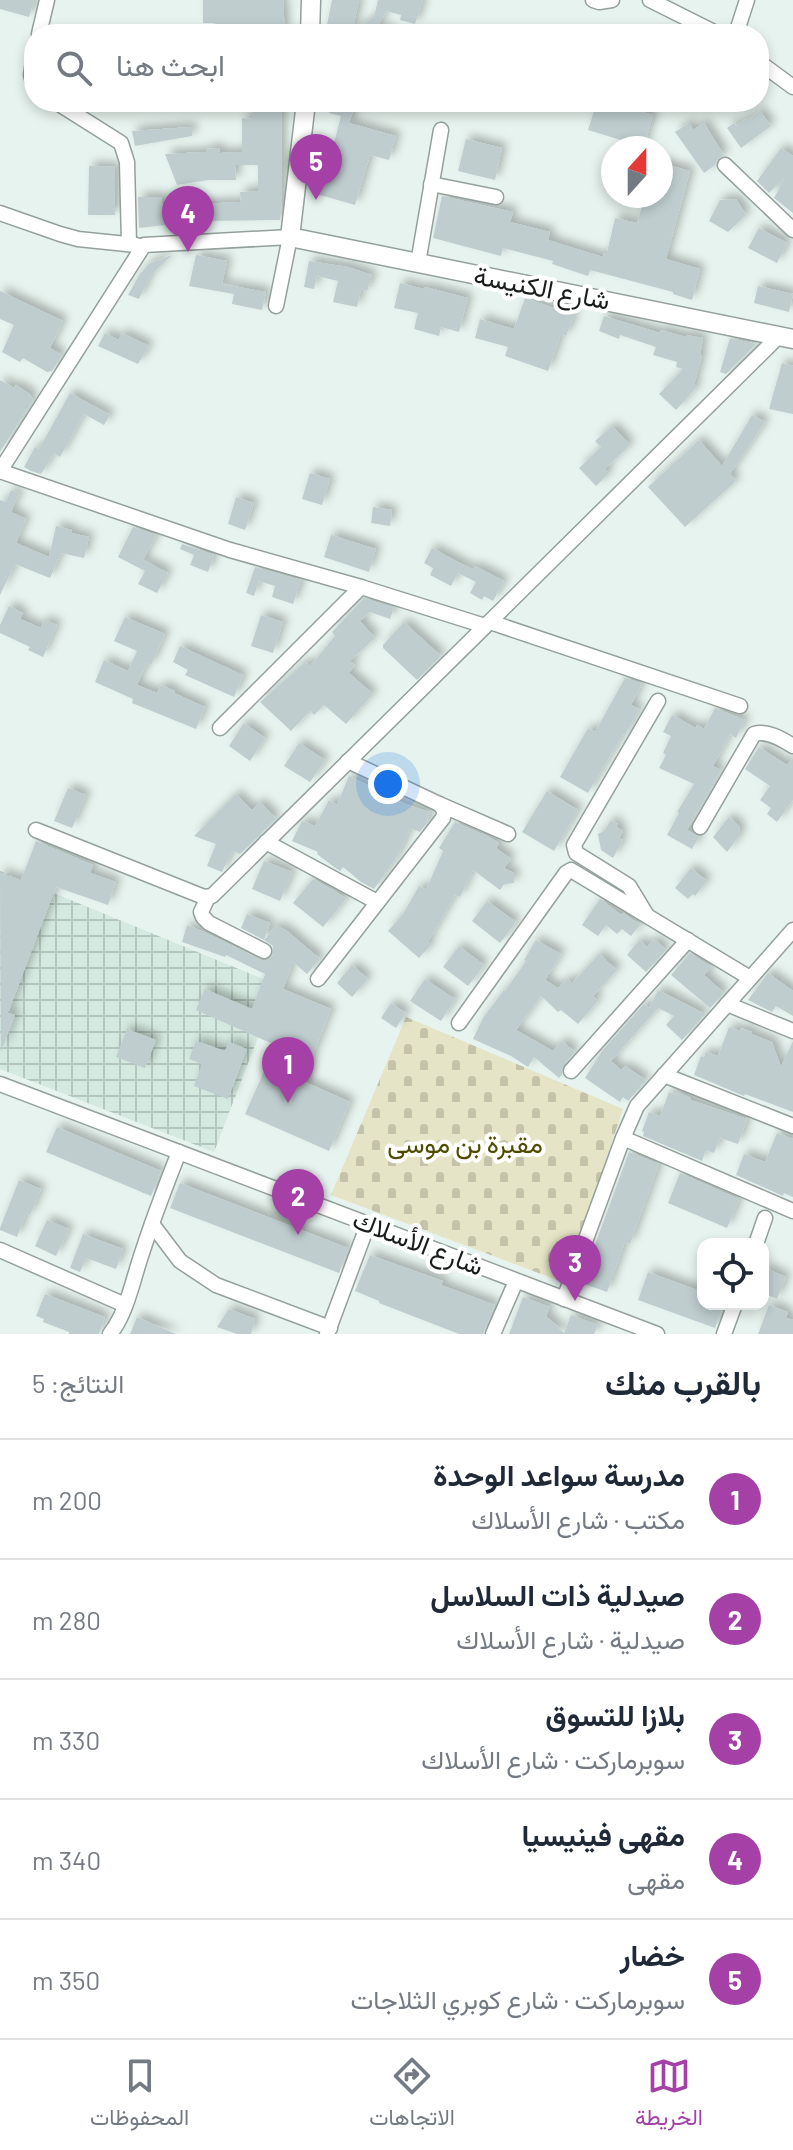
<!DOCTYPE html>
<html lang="ar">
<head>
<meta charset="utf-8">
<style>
	:root { --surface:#fff; --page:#f2f2f3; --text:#1f2937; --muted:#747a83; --line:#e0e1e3; --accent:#a440a6 }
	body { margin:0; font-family:Barlow,Vazirmatn,sans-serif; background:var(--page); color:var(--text); direction:rtl }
	.controls { position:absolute; right:24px; bottom:24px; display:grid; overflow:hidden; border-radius:16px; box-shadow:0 4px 12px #0003 }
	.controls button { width:72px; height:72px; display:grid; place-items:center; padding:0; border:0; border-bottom:2px solid var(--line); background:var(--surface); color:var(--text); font:40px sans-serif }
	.compass { position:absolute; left:601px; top:136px; width:72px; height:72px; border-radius:50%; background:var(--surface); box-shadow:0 4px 12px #0003; rotate:21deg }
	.you { position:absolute; left:388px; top:784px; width:28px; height:28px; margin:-20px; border:6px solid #fff; border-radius:50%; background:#1a73e8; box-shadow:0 0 0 12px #1a73e833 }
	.badge { display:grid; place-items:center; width:52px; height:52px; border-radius:50%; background:var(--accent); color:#fff; font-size:26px; font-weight:700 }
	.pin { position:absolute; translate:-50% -66px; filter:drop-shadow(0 2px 4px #0008) }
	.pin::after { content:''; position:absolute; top:42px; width:28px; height:24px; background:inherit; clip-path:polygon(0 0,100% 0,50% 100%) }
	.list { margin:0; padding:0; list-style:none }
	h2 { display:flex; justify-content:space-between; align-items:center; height:104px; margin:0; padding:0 32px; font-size:34px }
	h2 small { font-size:26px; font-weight:400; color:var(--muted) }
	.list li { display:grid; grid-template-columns:52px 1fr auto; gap:24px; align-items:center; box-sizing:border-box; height:120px; padding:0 32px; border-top:2px solid var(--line) }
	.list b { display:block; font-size:30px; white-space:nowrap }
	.list p { margin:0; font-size:26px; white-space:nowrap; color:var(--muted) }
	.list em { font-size:26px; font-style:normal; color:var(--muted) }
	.icon { flex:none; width:44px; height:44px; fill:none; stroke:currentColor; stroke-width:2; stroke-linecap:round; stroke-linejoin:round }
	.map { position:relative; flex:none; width:793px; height:1334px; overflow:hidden; direction:ltr }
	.search { position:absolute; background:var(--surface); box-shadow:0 4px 12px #0003; left:24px; right:24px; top:24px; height:88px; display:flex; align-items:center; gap:20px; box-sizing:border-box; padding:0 28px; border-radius:32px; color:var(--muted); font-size:30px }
	.sheet { height:704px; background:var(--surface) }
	nav { display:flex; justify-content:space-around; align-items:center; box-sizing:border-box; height:112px; border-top:2px solid var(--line); background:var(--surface); font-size:22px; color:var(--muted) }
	nav a { display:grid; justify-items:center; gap:4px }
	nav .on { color:var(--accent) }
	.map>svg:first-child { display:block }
</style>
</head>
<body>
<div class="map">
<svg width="793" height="1334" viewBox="0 0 793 1334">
	<defs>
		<pattern id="industrial-grid" width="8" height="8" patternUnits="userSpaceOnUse" patternTransform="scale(2)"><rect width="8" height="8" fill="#d4e9e0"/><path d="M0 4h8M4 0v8" fill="none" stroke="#b5c7c0"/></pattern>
		<pattern id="cemetery-stones" width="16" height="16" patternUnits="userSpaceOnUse" patternTransform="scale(2)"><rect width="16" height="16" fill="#e5e4c6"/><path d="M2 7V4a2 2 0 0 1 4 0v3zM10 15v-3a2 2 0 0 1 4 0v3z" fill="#c4c3aa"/></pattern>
		<filter id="shadow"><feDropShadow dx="5" dy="-5" stdDeviation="4" flood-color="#0004"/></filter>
	</defs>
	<rect width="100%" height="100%" fill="#e7f3ee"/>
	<!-- industrial -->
	<path fill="url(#industrial-grid)" d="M0 871 278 985 214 1152 0 1069Z"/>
	<!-- cemetery -->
	<path fill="url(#cemetery-stones)" d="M406 1017 623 1109 565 1283 331 1195Z"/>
	<!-- building -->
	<g fill="#bfcdce" filter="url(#shadow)">
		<path d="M0 0H34L29 17 0 9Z"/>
		<path d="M203 0H283L285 34H241V29L212 23H203Z"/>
		<path d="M332 0H359L352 32 374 17 378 0H423L415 24 400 20 401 15 386 11 377 27 394 31 393 34H349L326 29Z"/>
		<path d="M253 102H281L282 204 280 220 200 221 139 228 138 197H161L163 209 199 204 241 202 240 192 258 191V165H235L236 180H208L177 185 165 154 206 152V149L219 148 220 153 242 152V118L252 119Z"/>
		<path d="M332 102H356L349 123 396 136 389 160 370 155 355 205 313 193 325 153 331 155 341 116 329 113Z"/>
		<path d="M597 102H609L653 115 644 147 588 130Z"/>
		<path d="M760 111 771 126 741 148 727 128 734 123 736 126 746 119 747 121Z"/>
		<path d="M689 123 693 130 704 123 724 155 717 159 715 165 704 173 675 132Z"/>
		<path d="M192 127V136L135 146 132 131Z"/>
		<path d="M466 139 502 148 495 180 458 171Z"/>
		<path d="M781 148 793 156V213L774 198 785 177 769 193 757 181Z"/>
		<path d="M661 163 690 171 666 259 700 269 692 300 673 294V292L590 270 588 276 552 264 553 261 503 248 501 256 433 238 442 196 513 212 510 222 550 232 548 240 603 257 604 253H607L615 218 637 223 645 196H661Z"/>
		<path d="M89 166 115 167V215H88Z"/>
		<path d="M736 199 746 215 728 232 709 221 720 200Z"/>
		<path d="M759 228 787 243 777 263 748 248Z"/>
		<path d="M172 255 150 276 139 299 128 295 140 274 150 263Z"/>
		<path d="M196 255 227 261 222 284 266 292 262 310 232 304 234 294 189 286Z"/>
		<path d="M309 261 348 267 372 275 367 291 361 289 357 307 333 302 338 281 317 276 314 289 304 287Z"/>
		<path d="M400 283 424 289 425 287 468 298 459 332 441 327 439 336 414 329 418 313 394 308Z"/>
		<path d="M758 286 793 294 789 312 754 303Z"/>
		<path d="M0 291 63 321 50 348 62 355 52 371 47 372 23 358 20 362 2 352 14 325 0 319Z"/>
		<path d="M525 298 574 315 566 336 561 334 548 371 505 356 508 347 475 338 480 319 514 329Z"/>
		<path d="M604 316 660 333 661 330 686 337V335L703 338 700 355H702L694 385 697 387 676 410 659 394 683 369 676 367 677 362 653 355 656 347 620 335 619 339 599 331Z"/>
		<path d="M105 333 119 340 122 333 149 346 138 364 98 346Z"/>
		<path d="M730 338 756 344 726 374 720 372Z"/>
		<path d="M782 363 793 366V414L769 409Z"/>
		<path d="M0 380 14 388 16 385 22 389 30 394 33 400 0 452Z"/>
		<path d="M70 393 110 415 104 425 84 414 60 457 54 453 41 474 31 471 24 467 35 447 39 449Z"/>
		<path d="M752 415 765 422 730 474 736 481 685 527 648 487 699 440 722 466Z"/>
		<path d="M612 426 630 445 605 469 609 473 596 486 579 468 601 447 595 441Z"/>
		<path d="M310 473 330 479 322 505 302 499Z"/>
		<path d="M11 490 19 493 11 512 26 519 16 543 49 557 56 526 72 530 71 533 89 537 84 558 61 553 50 578 15 564 0 595V500L6 502Z"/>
		<path d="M236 497 254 503 245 530 228 524Z"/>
		<path d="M373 507 392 510 390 526 371 523Z"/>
		<path d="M133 527 156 535 143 560 168 573 157 593 138 584 145 571 118 557Z"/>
		<path d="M331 535 376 549 369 572 324 557Z"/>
		<path d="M182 544 214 555 208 572 190 565 194 555 180 549Z"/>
		<path d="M432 548 473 570 475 566 504 581 493 601 484 596 482 600 470 593 476 582 458 573 451 586 430 575 433 568 424 563Z"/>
		<path d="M255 567 301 580 293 604 272 597 275 586 259 581 254 596 246 593Z"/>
		<path d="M364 598 394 608 390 619 370 612 360 621 375 638 350 661 355 665 349 673 373 694 346 724 324 705 314 715 310 711 291 731 260 702 305 662 310 666 335 636 332 632Z"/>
		<path d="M9 606 23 613 20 619 41 628 44 620 57 625 43 657 28 650 30 647 0 633V625Z"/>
		<path d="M261 615 283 622 273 653 251 646Z"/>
		<path d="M125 617 165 634 151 665 147 663 137 685 157 693 161 685 175 691 174 693 205 707 196 729 132 703 133 699 95 682 104 660 128 671 137 651 114 641Z"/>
		<path d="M404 622 441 656 417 680 383 648V645Z"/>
		<path d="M180 646 243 675 234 697 185 675 188 670 173 662Z"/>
		<path d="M625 678 642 684 631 705 639 709 625 735 623 734 588 793 560 777 588 728 595 732Z"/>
		<path d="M715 708 745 720 736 738 730 734 713 766 721 770 687 830 699 837 692 849 667 835 679 813 677 812 694 784 659 768 666 755 663 753 671 736 663 732 672 715 696 728 697 725 704 729Z"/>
		<path d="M244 723 265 738 250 761 229 746Z"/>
		<path d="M299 743 325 760 310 782 284 766Z"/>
		<path d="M759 747 787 765 793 758V800L777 822 767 814 771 808 760 800 770 786 745 769Z"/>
		<path d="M349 776 406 804 430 812 426 824 420 832 410 828 397 857 374 889 361 882 343 867 340 871 330 864 317 854 318 852 292 841 302 821 315 826 329 800 337 805Z"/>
		<path d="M68 788 86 795 72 828 54 821Z"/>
		<path d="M547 791 578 810 554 851 522 832Z"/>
		<path d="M236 794 252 810 260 802 276 819 240 854 232 851 222 872 207 866 216 844 194 836Z"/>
		<path d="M729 817 739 826 740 835 727 852 713 837Z"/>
		<path d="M611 820 618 824 616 827 623 831 619 838 623 840 613 858 601 850 598 834 604 831Z"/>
		<path d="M455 822 487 836 499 843 496 848 511 859 504 868 514 873V883L504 884 500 890 473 870 460 897 455 895 428 942 431 945 419 958 388 931 403 914 419 886 426 890 443 851 439 848Z"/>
		<path d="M36 841 93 865 90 873 116 882 108 905 56 887 8 1013 15 1015 1 1052 0 872 21 880Z"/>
		<path d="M264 861 292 872 280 901 252 889Z"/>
		<path d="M691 868 707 881 695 896 693 894 688 899 675 888Z"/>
		<path d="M313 879 335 891 346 899 323 927 293 903Z"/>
		<path d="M600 899 621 915 623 913 640 925 631 936 622 929 617 934 606 925 598 936 582 925Z"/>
		<path d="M487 901 516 922 500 943 472 921Z"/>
		<path d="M247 914 270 923 264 940 241 928Z"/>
		<path d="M187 925 202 931 264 961 270 959 273 955V946L264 940 276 926 286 930 320 959 307 974 293 962 283 989 331 1009 303 1081 350 1102 329 1151 245 1114 270 1058 277 1061 282 1048 196 1010 205 989 252 1009 265 974 226 955 225 957 182 942Z"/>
		<path d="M654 939 666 950 646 972 627 955 639 940 647 947Z"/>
		<path d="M536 940 561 954 545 980 558 988 567 979 572 983 599 954 617 970 593 996 598 1001 578 1024 561 1010 558 1012 541 996 516 1030 553 1051 562 1041 575 1052 563 1065 562 1075 559 1078 534 1057 528 1067 511 1056 473 1039 483 1018 504 990 505 991 526 961 524 960Z"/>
		<path d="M459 946 484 965 468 986 443 967Z"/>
		<path d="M690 953 712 967 704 975 724 993 710 1008 671 975Z"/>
		<path d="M352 965 368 979 352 997 337 983Z"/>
		<path d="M768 973 793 991V1016L776 1006 772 1012 748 1000Z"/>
		<path d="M425 979 455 999 441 1021 410 1001Z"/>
		<path d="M658 990 705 1014 682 1040 666 1025 674 1016 658 1008 611 1061 621 1070 625 1066 646 1080 628 1101 623 1097 620 1102 585 1078 602 1051 644 1004 649 1008Z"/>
		<path d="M391 1003 406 1013 396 1028 381 1018Z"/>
		<path d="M729 1027 740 1031 741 1028 752 1032 751 1034 772 1042 781 1067 793 1041V1112L745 1094 744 1096 694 1075 701 1056 704 1057 706 1052 718 1056Z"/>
		<path d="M127 1029 156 1040 145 1068 116 1057Z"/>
		<path d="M196 1041 225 1051 229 1042 247 1049 228 1099 194 1086 202 1064 189 1059Z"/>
		<path d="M669 1092 676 1094 677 1092 691 1098V1100L747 1119 738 1144 720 1138 714 1153 706 1150 702 1161 643 1136 644 1132 642 1131 649 1112 660 1116Z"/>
		<path d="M57 1127 161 1171 151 1196 46 1152Z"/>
		<path d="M777 1133 793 1139V1197L784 1193 783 1196 736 1175 744 1154 765 1162Z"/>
		<path d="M629 1152 659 1164 630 1244 625 1242 607 1292 581 1283Z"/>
		<path d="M680 1173 739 1199 727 1228 668 1203Z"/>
		<path d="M19 1180 41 1189 30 1215 26 1213 17 1237 0 1230V1228Z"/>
		<path d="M180 1183 348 1248 339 1273 170 1208Z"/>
		<path d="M47 1220 69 1229 56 1256 35 1246Z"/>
		<path d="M83 1234 123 1249 116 1269 86 1258 80 1272 70 1268Z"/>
		<path d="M370 1255 443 1281 441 1285 495 1305 483 1334H459L379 1303V1301L355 1291Z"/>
		<path d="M763 1267 786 1277 777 1299 763 1293Z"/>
		<path d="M648 1272 703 1292V1304H724L715 1328 638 1300Z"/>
		<path d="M45 1294 105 1317 99 1334H69V1332L43 1322 44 1319 36 1316Z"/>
		<path d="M523 1297 550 1307 546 1316 564 1333 571 1315 598 1325 594 1334H509Z"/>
		<path d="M769 1305 788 1312 786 1318 793 1320V1334H758Z"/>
		<path d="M229 1309 255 1319 251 1334H237L217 1327Z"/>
		<path d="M137 1317 176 1334H130Z"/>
	</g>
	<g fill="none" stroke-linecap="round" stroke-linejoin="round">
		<!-- minor casing -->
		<g stroke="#94a09b" stroke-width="17">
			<g id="minor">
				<path d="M593 0 599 2 612 0"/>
				<path d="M650 0 718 34"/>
				<path d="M39 34 47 0"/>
				<path d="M736 34 747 0"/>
				<path d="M34 55 31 75 34 85"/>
				<path d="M759 62 793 87"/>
				<path d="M56 102 121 143 127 162 129 244"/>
				<path d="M725 165 793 230"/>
				<path d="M431 184 496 197"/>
				<path d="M0 213 60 234 78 239 136 245"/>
				<path d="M418 263 441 130"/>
				<path d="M0 471 230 550 361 587 485 626"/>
				<path d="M0 471 144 245 290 237 276 306"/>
				<path d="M490 622 740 706"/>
				<path d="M220 728 361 587"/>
				<path d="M439 804 508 834"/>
				<path d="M700 827 754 734C767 730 782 739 793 746"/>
				<path d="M36 830 204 897 212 896 779 336"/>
				<path d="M266 842 377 902"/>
				<path d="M208 897 201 912 203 917 209 923 264 951"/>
				<path d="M646 914 629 886 576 853 574 845 658 701"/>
				<path d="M318 979 443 818C445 811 444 809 439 804L348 761"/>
				<path d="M727 1004 793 1031"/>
				<path d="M459 1023 566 873 571 870 750 978"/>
				<path d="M571 1071 688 940"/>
				<path d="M664 1075 793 1126"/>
				<path d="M0 1084 657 1334"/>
				<path d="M623 1138 793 1211"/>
				<path d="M152 1224 180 1261 216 1285 330 1328"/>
				<path d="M756 1244 765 1218"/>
				<path d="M0 1250 125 1305"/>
				<path d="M564 1299 623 1138 637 1106 793 930"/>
				<path d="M110 1334C127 1313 133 1279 142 1253 153 1219 166 1185 179 1152"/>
				<path d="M327 1334 368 1224"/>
				<path d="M493 1334 516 1281"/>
				<path d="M724 1334 735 1304"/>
			</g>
		</g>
		<!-- major casing -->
		<g stroke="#94a09b" stroke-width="21">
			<g id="major">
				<path d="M310 34 311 0"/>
				<path d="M306 102 290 237 793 339"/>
			</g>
		</g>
		<!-- minor -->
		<use href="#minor" stroke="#fff" stroke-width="14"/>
		<!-- major -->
		<use href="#major" stroke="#fff" stroke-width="18"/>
	</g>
	<g text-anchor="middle" stroke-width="8" stroke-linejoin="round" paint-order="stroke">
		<!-- street labels -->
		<g font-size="26" fill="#181d1b" stroke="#fff">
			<text transform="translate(542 288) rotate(11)" y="9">شارع الكنيسة</text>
			<text transform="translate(418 1243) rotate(21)" y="9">شارع الأسلاك</text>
		</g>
		<!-- park labels -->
		<g font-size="26" fill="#4f4b00" stroke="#fff">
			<text x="465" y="1153">مقبرة بن موسى</text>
		</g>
	</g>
</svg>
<div class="controls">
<button><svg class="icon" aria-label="locate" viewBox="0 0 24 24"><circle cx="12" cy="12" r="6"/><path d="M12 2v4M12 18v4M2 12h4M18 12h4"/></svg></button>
</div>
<svg class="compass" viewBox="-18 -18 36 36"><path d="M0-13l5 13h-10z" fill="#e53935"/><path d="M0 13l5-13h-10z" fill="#747a83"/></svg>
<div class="you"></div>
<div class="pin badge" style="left:288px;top:1103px">1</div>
<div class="pin badge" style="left:298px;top:1235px">2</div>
<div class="pin badge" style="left:575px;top:1301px">3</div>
<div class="pin badge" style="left:188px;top:252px">4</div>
<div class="pin badge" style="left:316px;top:200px">5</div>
<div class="search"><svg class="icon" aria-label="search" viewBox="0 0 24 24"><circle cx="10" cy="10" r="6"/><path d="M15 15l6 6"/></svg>ابحث هنا</div>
</div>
<section class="sheet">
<h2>بالقرب منك<small>النتائج: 5</small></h2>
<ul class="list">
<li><span class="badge">1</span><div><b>مدرسة سواعد الوحدة</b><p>مكتب · شارع الأسلاك</p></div><em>200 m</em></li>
<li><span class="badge">2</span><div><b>صيدلية ذات السلاسل</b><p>صيدلية · شارع الأسلاك</p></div><em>280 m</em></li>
<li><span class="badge">3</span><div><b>بلازا للتسوق</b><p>سوبرماركت · شارع الأسلاك</p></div><em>330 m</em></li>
<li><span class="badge">4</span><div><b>مقهى فينيسيا</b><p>مقهى</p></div><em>340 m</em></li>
<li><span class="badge">5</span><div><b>خضار</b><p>سوبرماركت · شارع كوبري الثلاجات</p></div><em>350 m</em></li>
</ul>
</section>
<nav>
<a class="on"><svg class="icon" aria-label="map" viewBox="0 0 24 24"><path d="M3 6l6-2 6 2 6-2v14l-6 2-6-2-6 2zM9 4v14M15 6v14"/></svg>الخريطة</a>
<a><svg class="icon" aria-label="directions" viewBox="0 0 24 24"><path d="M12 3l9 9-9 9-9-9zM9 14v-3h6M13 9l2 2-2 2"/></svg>الاتجاهات</a>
<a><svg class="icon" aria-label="saved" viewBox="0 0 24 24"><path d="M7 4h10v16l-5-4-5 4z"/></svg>المحفوظات</a>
</nav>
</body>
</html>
